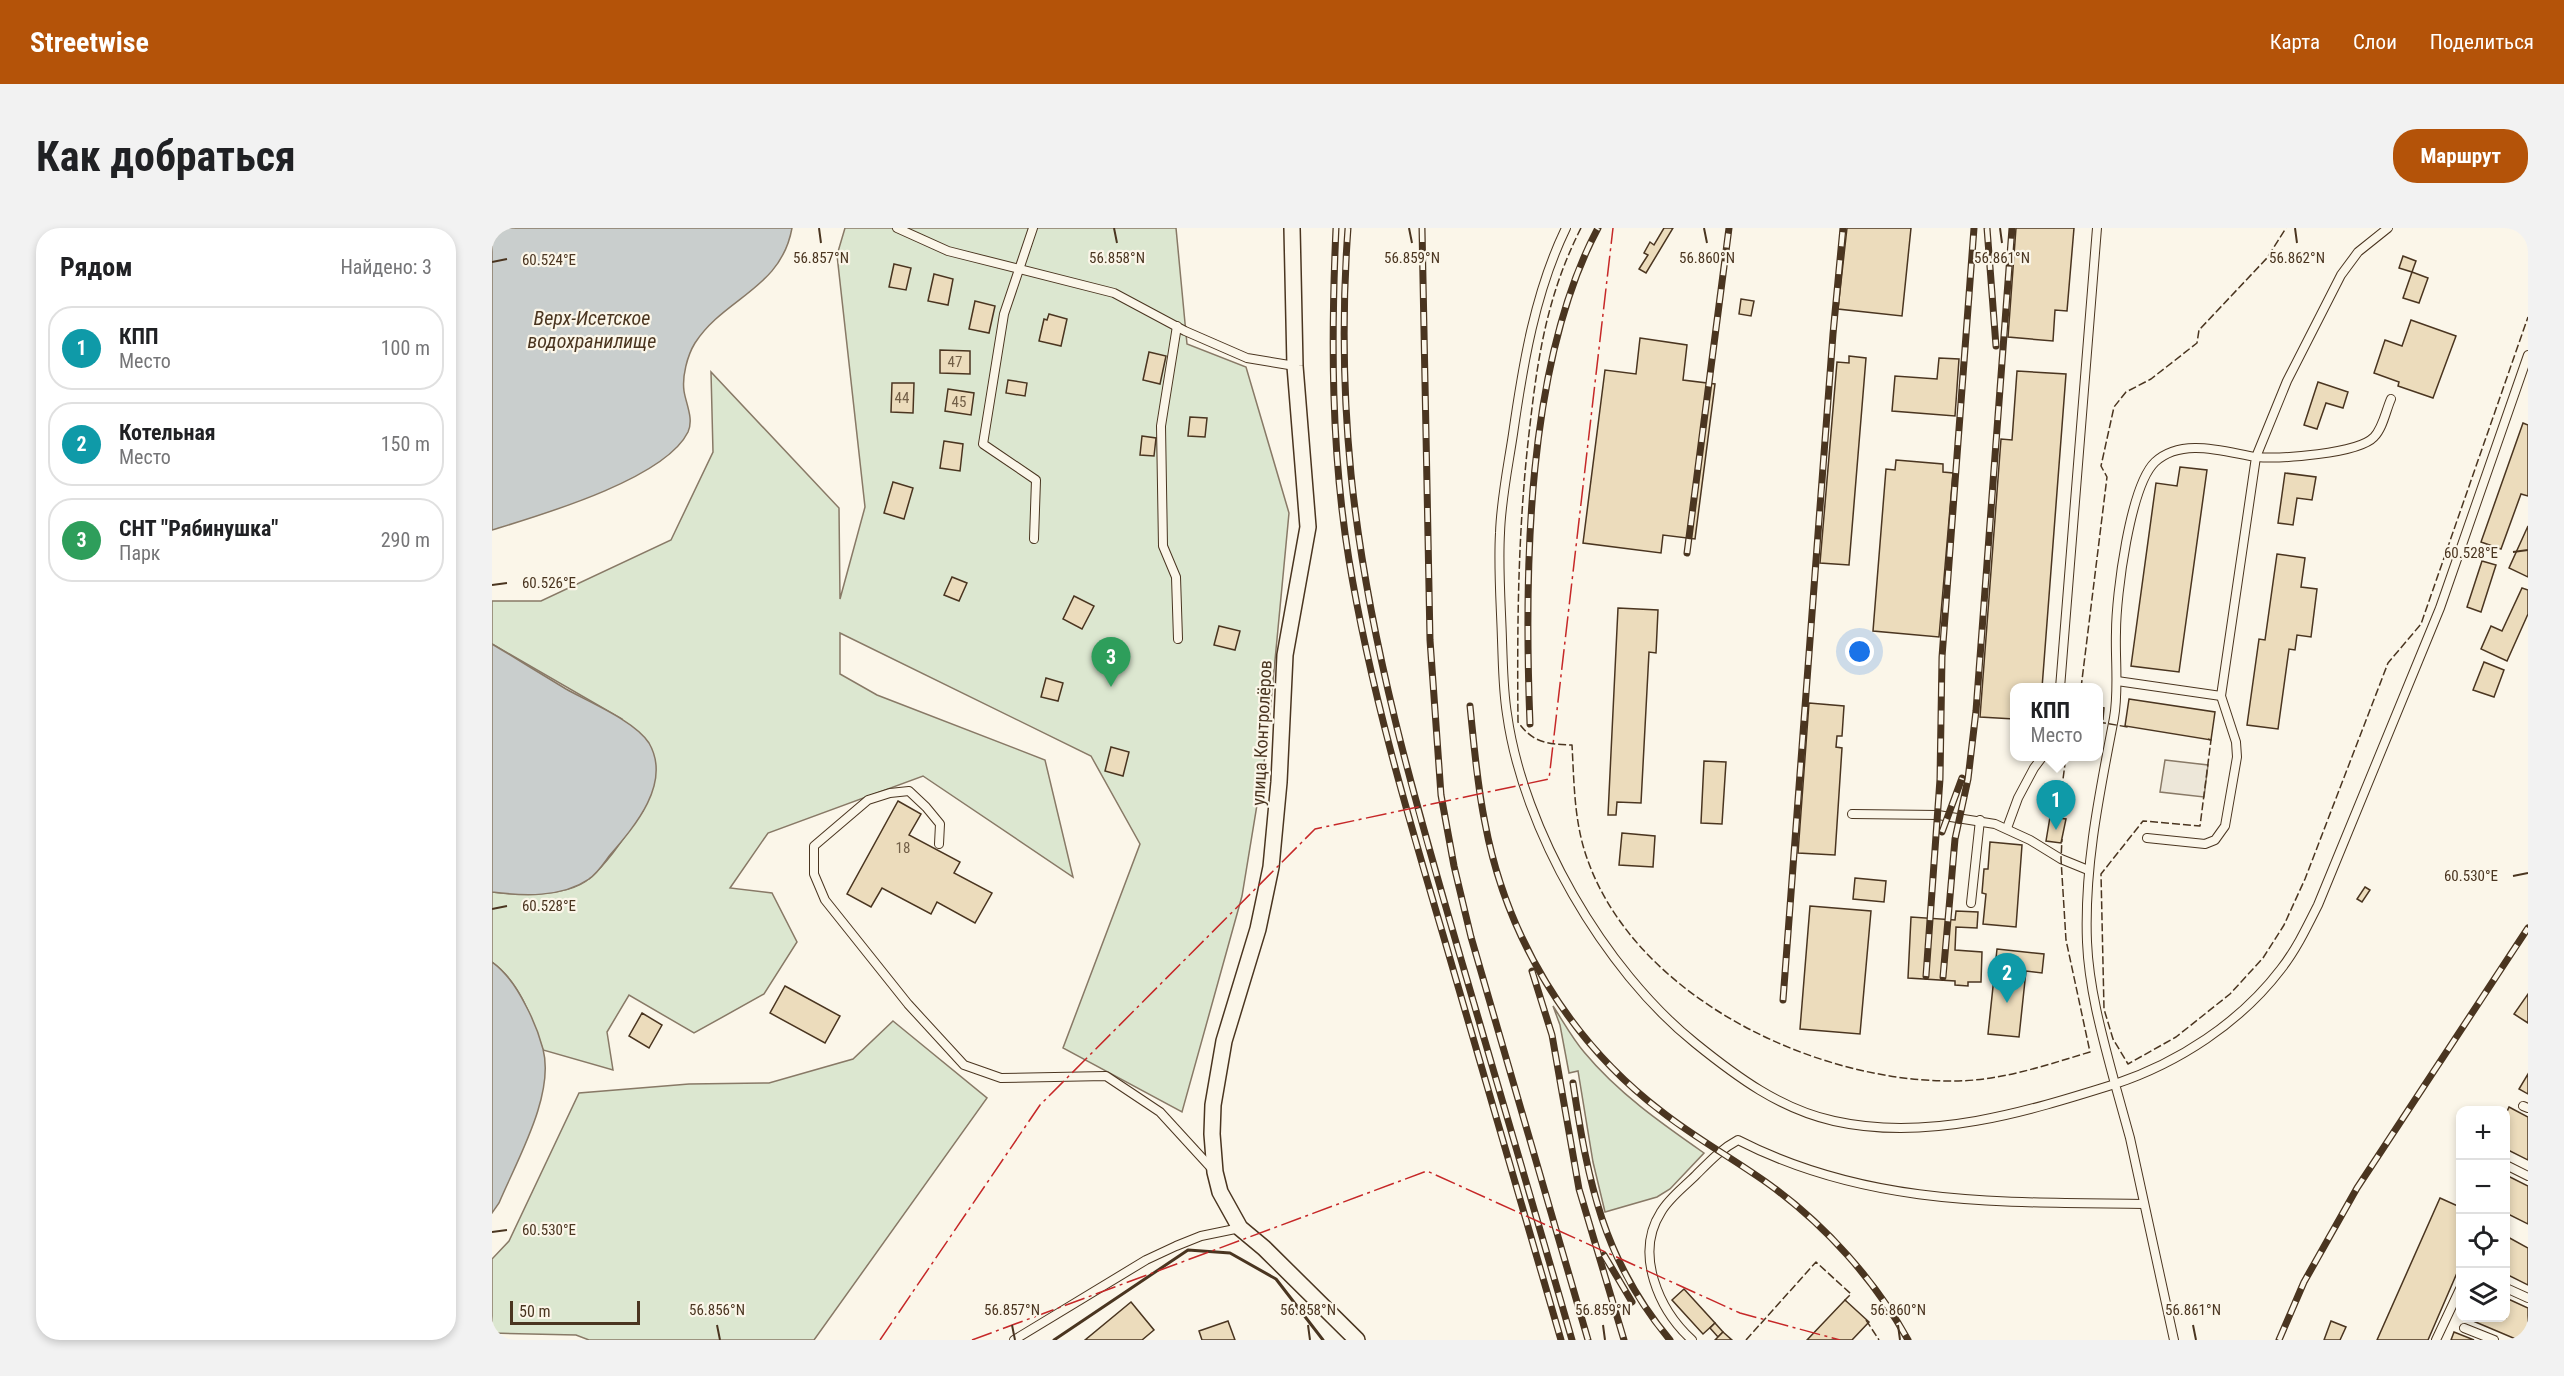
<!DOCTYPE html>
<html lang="ru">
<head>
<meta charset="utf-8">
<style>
	:root { --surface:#fff; --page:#f2f2f2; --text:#202124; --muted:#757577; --line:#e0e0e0; --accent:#b45309 }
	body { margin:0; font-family:"Roboto Condensed",sans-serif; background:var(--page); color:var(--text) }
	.controls { position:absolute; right:18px; bottom:18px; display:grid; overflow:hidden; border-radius:12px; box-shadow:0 3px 9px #0003 }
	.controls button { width:54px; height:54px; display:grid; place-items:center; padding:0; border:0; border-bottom:2px solid var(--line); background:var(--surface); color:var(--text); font:30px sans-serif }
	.scale { position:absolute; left:18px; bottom:15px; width:130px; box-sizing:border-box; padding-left:6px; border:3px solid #4a3520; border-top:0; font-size:16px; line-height:21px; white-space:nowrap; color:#4a3520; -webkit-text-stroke:4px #fbf6e9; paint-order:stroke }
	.you { position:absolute; left:1368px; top:424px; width:21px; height:21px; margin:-15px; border:4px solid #fff; border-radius:50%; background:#1a73e8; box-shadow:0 0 0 9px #1a73e833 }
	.badge { display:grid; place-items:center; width:39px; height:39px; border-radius:50%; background:var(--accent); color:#fff; font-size:20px; font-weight:700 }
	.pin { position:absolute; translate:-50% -50px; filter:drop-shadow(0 2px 3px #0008) }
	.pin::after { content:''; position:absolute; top:32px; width:21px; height:18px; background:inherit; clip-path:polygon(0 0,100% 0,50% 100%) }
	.popup { position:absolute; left:1518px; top:455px; width:93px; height:78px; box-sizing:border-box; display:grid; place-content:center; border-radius:12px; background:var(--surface); filter:drop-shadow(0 2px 4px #0005); font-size:20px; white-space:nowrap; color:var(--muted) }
	.popup b { font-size:22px; color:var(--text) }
	.popup::after { content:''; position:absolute; left:50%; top:100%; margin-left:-12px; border:12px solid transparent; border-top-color:var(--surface) }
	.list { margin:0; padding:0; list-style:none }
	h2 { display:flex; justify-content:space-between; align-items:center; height:78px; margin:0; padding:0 24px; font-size:26px }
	h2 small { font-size:20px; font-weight:400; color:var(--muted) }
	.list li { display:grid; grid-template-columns:39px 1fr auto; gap:18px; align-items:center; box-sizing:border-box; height:84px; margin:0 12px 12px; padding:0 12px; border:2px solid var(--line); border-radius:24px }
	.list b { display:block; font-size:22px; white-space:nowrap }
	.list p { margin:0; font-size:20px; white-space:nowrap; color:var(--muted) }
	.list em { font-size:20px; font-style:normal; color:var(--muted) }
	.icon { flex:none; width:33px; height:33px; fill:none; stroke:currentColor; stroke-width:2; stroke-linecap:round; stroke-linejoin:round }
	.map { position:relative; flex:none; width:2036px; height:1112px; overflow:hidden; border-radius:24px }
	header { display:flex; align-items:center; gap:36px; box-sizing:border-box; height:84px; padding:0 30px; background:var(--accent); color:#fff }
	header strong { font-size:28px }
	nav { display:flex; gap:33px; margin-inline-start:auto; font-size:21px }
	.intro { display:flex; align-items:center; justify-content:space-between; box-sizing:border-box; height:144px; padding:0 36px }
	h1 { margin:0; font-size:42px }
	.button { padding:15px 27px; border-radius:24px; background:var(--accent); color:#fff; font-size:21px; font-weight:700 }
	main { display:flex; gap:36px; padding:0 36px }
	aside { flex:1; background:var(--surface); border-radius:24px; box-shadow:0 3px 9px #0003 }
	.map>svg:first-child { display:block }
</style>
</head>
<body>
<header>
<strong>Streetwise</strong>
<nav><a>Карта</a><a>Слои</a><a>Поделиться</a></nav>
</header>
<div class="intro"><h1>Как добраться</h1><a class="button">Маршрут</a></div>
<main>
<aside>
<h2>Рядом<small>Найдено: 3</small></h2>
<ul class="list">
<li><span class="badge" style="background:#0f9aa8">1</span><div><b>КПП</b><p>Место</p></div><em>100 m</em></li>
<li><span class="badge" style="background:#0f9aa8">2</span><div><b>Котельная</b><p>Место</p></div><em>150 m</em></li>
<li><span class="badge" style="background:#2e9e5b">3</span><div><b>СНТ &quot;Рябинушка&quot;</b><p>Парк</p></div><em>290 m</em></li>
</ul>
</aside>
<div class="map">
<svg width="2036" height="1112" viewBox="0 0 2036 1112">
	<rect width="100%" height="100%" fill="#fbf6e9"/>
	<!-- green -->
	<g fill="#dce7d0" stroke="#887966" stroke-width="1.5">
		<path d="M353 0H684L695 116 754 139 797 285 775 516 750 668 690 884 571 820 648 616 599 528 348 405V446L385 467 553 532 581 649 431 548 276 605 238 660 280 665 305 714 272 766 202 805 137 767 115 804 121 842 51 822C40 791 28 754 0 734V664C28 667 77 670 99 649 119 631 135 605 151 583L130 491 0 416V373H49L179 312 221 224 219 144 347 280 348 371 373 279 345 27Z"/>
		<path d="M1061 778C1071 793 1080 810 1092 824 1126 865 1169 895 1212 925L1178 961 1165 969 1113 984 1101 934 1086 843 1077 845 1068 797Z"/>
		<path d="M401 793 495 870 322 1112H97L84 1107 0 1105V1031L17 1013 87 865 197 856 277 855 361 831Z"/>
	</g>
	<!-- parking -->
	<path fill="#ede7d9" stroke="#887966" stroke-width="1.5" d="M1673 532 1716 537 1712 569 1668 564Z"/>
	<!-- water -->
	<g fill="#c9cecd" stroke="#887966" stroke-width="1.5">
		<path d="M0 0H300C289 61 233 69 203 115 195 128 190 149 192 163 194 176 202 191 196 204 173 251 49 287 0 302Z"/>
		<path d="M0 416C25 431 49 446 74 461 97 474 143 493 157 515 180 555 143 598 118 627 112 635 105 646 97 651 69 670 31 668 0 664Z"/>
		<path d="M0 734C14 744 26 762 34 778 41 791 47 806 51 821 63 867 25 932 7 975L0 985Z"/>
	</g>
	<!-- building -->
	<g fill="#ecdcbc" stroke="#4a3520" stroke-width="1.5">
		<path d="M1172 0H1181L1154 45 1147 41 1156 27 1152 25 1158 14 1162 17Z"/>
		<path d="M1355 0H1419L1410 88 1346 81Z"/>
		<path d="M1524 0H1582L1575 83 1563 82 1561 113 1516 109Z"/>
		<path d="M1911 28 1924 33 1920 44 1907 40Z"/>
		<path d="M402 36 419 40 414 62 397 59Z"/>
		<path d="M1920 44 1936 50 1927 75 1911 70Z"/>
		<path d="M442 46 461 51 456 77 436 73Z"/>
		<path d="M1249 71 1262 73 1259 88 1247 86Z"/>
		<path d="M483 73 503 78 497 105 477 101Z"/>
		<path d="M557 86 575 91 569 118 547 113 552 91 555 92Z"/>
		<path d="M1919 92 1964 108 1941 170 1906 158 1907 154 1882 145 1893 112 1910 118Z"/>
		<path d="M1148 110 1195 117 1191 152 1223 156 1203 311 1171 307 1169 325 1091 315 1113 142 1144 146Z"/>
		<path d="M448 122 478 123V146L448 145Z"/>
		<path d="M657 124 674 128 668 156 651 152Z"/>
		<path d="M1357 128 1374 130 1357 337 1328 335 1345 134 1357 135Z"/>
		<path d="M1447 130 1467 131 1463 188 1400 183 1403 148 1445 151Z"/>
		<path d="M1525 143 1574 146 1550 460H1522V491L1488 489 1509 211 1520 212Z"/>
		<path d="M516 152 535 155 533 168 514 165Z"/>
		<path d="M1826 154 1856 164 1851 180 1834 175 1825 201 1812 197Z"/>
		<path d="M400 155H422L421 185 399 184Z"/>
		<path d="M456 161 482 165 479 187 453 183Z"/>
		<path d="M698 189 715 190 713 209 696 208Z"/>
		<path d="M2031 195 2036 197V268L2029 266 2009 321 1989 314Z"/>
		<path d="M650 208 664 210 662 228 648 227Z"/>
		<path d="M452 213 471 216 468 243 448 240Z"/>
		<path d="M1404 232 1451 236V244L1461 245 1447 409 1381 403 1394 241 1403 242Z"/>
		<path d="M1688 239 1715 242 1687 444 1639 438 1664 255 1685 258Z"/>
		<path d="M1793 245 1824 249 1820 272 1805 270 1801 297 1786 295Z"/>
		<path d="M401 254 421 260 412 291 392 285Z"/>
		<path d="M2036 298V349L2017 340Z"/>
		<path d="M1785 326 1813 330 1809 359 1825 361 1819 409 1805 407 1803 422 1797 421 1786 501 1755 497 1767 411 1773 412Z"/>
		<path d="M1990 333 2004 337 1989 384 1975 379Z"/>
		<path d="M460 349 475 355 467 373 452 367Z"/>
		<path d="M2030 360 2036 362V386L2015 433 1989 421 1999 398 2010 403Z"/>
		<path d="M582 368 602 378 590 401 571 391Z"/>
		<path d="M1126 380 1166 382 1164 425 1157 424 1149 575 1125 574 1124 587H1116Z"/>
		<path d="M727 398 748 403 743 422 722 417Z"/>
		<path d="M1992 434 2012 442 2002 469 1981 462Z"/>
		<path d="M554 450 571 455 566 473 549 469Z"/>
		<path d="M1637 471 1723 484 1719 512 1633 498Z"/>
		<path d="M1317 475 1352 478 1350 508H1345L1344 519 1350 520 1343 627 1306 625Z"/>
		<path d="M1606 479 1612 480 1611 491 1606 490Z"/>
		<path d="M619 519 637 524 631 548 613 543Z"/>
		<path d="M1212 533 1234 534 1230 596 1209 595Z"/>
		<path d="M406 573 429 586 417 607 468 634 462 645 500 665 483 695 445 674 439 686 390 660 379 679 355 666Z"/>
		<path d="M1558 589 1574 591 1569 615 1554 613Z"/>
		<path d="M1130 605 1163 608 1161 639 1127 637Z"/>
		<path d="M1498 614 1530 617 1524 699 1491 696 1494 666 1490 665 1492 641H1496Z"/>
		<path d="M1363 650 1394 653 1392 674 1361 671Z"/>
		<path d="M1873 659 1878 662 1870 674 1865 671Z"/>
		<path d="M1318 678 1379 683 1368 806 1308 801Z"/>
		<path d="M1464 683 1486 684 1485 700 1464 699 1463 722 1490 724 1489 754H1476V758L1463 757V753L1416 750 1419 689 1463 692Z"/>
		<path d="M1505 721 1552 726 1550 745 1534 743 1527 809 1496 806Z"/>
		<path d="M293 758 348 788 333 815 278 785Z"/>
		<path d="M2036 766V795L2022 786Z"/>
		<path d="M150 785 170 797 157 820 137 808Z"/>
		<path d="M2036 846V866L2027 861Z"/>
		<path d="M2017 879 2036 889V932L2014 921V886Z"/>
		<path d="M2014 947 2036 958V996L2014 985Z"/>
		<path d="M1948 970 1968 979V1038L1936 1112H1885Z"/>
		<path d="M2014 1008 2036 1020V1057L2014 1046Z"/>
		<path d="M1192 1061 1223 1095 1211 1106 1180 1072Z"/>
		<path d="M2014 1070 2036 1080V1112H2026L1974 1090H2014Z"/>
		<path d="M1353 1072 1377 1094 1360 1112H1315Z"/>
		<path d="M639 1074 662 1102 650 1112H593Z"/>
		<path d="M736 1093 743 1112H710L707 1103Z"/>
		<path d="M1839 1093 1854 1099 1848 1112H1832Z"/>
		<path d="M1223 1095 1231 1104 1226 1109 1218 1100Z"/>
		<path d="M1231 1104 1240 1112H1223Z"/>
		<path d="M1962 1104 1982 1112H1959Z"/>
	</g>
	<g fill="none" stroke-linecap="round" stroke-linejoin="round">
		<!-- service casing -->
		<g stroke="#4a3520" stroke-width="10">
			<g id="service">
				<path d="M405 0 456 23 622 65 693 103 755 130 803 138"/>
				<path d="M541 0 512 86 491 216 544 252 542 311"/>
				<path d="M1074 0C1043 64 1031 136 1021 206 1016 239 1009 272 1008 305 1006 341 1009 377 1010 412 1011 437 1011 461 1015 486 1031 602 1112 742 1203 815 1245 849 1288 881 1342 893 1436 914 1534 884 1623 856 1611 811 1597 762 1595 714 1592 638 1608 563 1622 490 1627 462 1623 432 1624 404 1624 367 1638 258 1663 234 1690 209 1733 224 1764 229L1729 468 1744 514 1745 529 1733 598 1723 612 1713 616 1655 610"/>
				<path d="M1896 0 1866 24 1849 47 1795 153 1764 229C1788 231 1866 226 1882 209 1891 200 1894 182 1899 171"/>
				<path d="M685 98 669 198 671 318 684 349 686 411"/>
				<path d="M1625 453 1729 468"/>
				<path d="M1568 460 1605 0"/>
				<path d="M1360 586 1446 587 1503 596 1538 612 1569 631 1596 642"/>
				<path d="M1515 600 1526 570 1542 540 1551 528"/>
				<path d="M447 616 448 596 434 579 417 563 398 565 376 572 322 618V646L333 672 416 776 472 837 509 850 614 848 668 884 722 943"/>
				<path d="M1479 675 1488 592"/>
				<path d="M2031 878 2036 880"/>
				<path d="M2014 937 2036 948"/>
				<path d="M2014 1060 2036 1070"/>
				<path d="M1972 1100 2002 1112"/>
				<path d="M522 1112 654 1032 684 1018 709 1008 748 1000"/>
				<path d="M1200 1112C1167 1082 1142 1026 1169 984 1177 970 1192 959 1204 947 1217 934 1229 921 1246 912 1377 979 1509 974 1652 976"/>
				<path d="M1682 1112 1638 910 1623 856C1686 835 1748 795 1789 741 1804 722 1815 699 1826 677L1948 380 2036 127"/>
				<path d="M1944 1112 1968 1061"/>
			</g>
		</g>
		<!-- minor casing -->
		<g stroke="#4a3520" stroke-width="18">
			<path id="minor" d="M800 0 803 138 816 299 793 427 787 554 779 639 766 701 732 813 721 877 720 906 723 944 728 964 748 1000 772 1020 865 1112"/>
		</g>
		<!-- service -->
		<use href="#service" stroke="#fbf6e9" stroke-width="8"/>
		<!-- minor -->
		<use href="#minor" stroke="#fbf6e9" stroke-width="15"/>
		<!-- rail casing -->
		<g stroke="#4a3520" stroke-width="7">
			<g id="rail">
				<path d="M844 0C839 111 839 222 857 332 878 460 915 585 952 710 991 844 1030 978 1069 1112"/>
				<path d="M856 0C850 82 851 164 859 246 876 414 924 577 971 738 1007 862 1044 987 1080 1112"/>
				<path d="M930 0 938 412 949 567 962 638 979 709 1096 1112"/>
				<path d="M1495 0 1504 118"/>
				<path d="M1195 325 1237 0"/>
				<path d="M978 478C982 517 985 556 993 595 1014 708 1077 813 1169 883 1203 910 1242 931 1278 957 1333 997 1383 1052 1416 1112"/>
				<path d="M1038 496C1032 345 1034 135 1106 0"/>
				<path d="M1450 604 1470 550"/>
				<path d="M1040 743 1060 807 1087 961 1132 1112"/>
				<path d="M1434 748 1448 551 1450 429 1482 0"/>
				<path d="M1451 749 1463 611 1476 551 1484 483 1520 0"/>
				<path d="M1291 772 1341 106 1351 0"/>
				<path d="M1081 855C1096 954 1111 1032 1178 1112"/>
				<path d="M1112 1027 1140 1074"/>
				<path d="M1787 1112 1812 1054 1865 960 2036 700"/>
			</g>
		</g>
		<!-- rail -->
		<use href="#rail" stroke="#fbf6e9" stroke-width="4.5" stroke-dasharray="14" stroke-linecap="butt"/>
		<!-- fence -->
		<g stroke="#4a3520" stroke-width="1.5" stroke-dasharray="8 3" stroke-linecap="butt">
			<path d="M1089 0C1056 65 1046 126 1038 197 1026 296 1025 394 1026 494 1041 515 1055 516 1080 517 1082 552 1082 587 1092 621 1135 764 1316 852 1456 853 1506 854 1551 838 1598 824L1574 712 1569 631 1570 611"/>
			<path d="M1589 460 1615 249 1609 238 1622 179 1634 164 1659 151 1705 115 1707 102 1775 30 1794 0"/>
			<path d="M1606 494 1636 499"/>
			<path d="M1716 511 1719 512 1708 598 1651 593 1609 646 1612 781 1621 811 1636 836 1684 809 1738 766 1771 730 1792 697 1813 651 1896 435 1929 396 2036 89"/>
			<path d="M1570 591 1566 590 1574 528"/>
			<path d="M1374 1092 1387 1112"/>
			<path d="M1254 1112 1324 1034 1359 1066 1353 1072 1355 1073"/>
		</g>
		<!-- wall -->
		<path stroke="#4a3520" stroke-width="3" d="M562 1112 696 1022 738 1025 784 1051 831 1112"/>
		<!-- power -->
		<g stroke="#c62828" stroke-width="1.5" stroke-dasharray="21 4.5 3 4.5" stroke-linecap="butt">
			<path d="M388 1112 548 877 823 601 1057 551 1121 0"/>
			<path d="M480 1112 935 943 1248 1085 1348 1112"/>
		</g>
	</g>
	<!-- ticks -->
	<path fill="none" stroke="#4a3520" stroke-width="2" d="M327 0 329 15M622 0 625 15M917 0 920 15M1212 0 1215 15M1508 0 1510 15M1803 0 1805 15M0 34 15 31M2021 324 2036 322M0 357 15 355M2021 648 2036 645M0 681 15 678M0 1004 15 1002M225 1097 228 1112M520 1097 523 1112M816 1097 818 1112M1111 1097 1113 1112M1406 1097 1408 1112M1701 1097 1704 1112"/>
	<g text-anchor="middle" stroke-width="4.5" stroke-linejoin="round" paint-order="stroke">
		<!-- number labels -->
		<g font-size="15" fill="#725f47">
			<text x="463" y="139">47</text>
			<text x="410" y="175">44</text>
			<text x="467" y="179">45</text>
			<text x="411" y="625">18</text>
		</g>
		<!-- street labels -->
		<g font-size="18" fill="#4a3520" stroke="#fbf6e9">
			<text transform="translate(770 505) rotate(-87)" y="6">улица Контролёров</text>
		</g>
		<!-- water labels -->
		<g font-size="20" font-style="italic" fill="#4a3520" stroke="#fbf6e9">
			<text x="100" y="97">Верх-Исетское<tspan x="100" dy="23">водохранилище</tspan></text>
		</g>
	</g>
	<g font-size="15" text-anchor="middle" fill="#4a3520" stroke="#fbf6e9" stroke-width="4.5" stroke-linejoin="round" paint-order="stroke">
		<text x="329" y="35">56.857°N</text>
		<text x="625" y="35">56.858°N</text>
		<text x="920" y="35">56.859°N</text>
		<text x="1215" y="35">56.860°N</text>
		<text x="1510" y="35">56.861°N</text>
		<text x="1805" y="35">56.862°N</text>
		<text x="57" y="37">60.524°E</text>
		<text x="1979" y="330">60.528°E</text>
		<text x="57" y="360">60.526°E</text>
		<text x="1979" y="653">60.530°E</text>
		<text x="57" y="683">60.528°E</text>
		<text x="57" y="1007">60.530°E</text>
		<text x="225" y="1087">56.856°N</text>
		<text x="520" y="1087">56.857°N</text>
		<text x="816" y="1087">56.858°N</text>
		<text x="1111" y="1087">56.859°N</text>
		<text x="1406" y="1087">56.860°N</text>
		<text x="1701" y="1087">56.861°N</text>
	</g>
</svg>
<div class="controls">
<button>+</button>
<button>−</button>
<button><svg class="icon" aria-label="locate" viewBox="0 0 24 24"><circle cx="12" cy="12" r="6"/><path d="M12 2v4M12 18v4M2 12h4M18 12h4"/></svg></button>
<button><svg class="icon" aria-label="layers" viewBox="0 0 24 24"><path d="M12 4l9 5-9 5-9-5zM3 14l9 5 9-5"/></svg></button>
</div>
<div class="scale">50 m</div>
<div class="you"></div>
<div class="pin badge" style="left:1564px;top:602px;background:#0f9aa8">1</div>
<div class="popup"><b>КПП</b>Место</div>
<div class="pin badge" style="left:1515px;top:775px;background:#0f9aa8">2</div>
<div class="pin badge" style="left:619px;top:459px;background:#2e9e5b">3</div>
</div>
</main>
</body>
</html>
